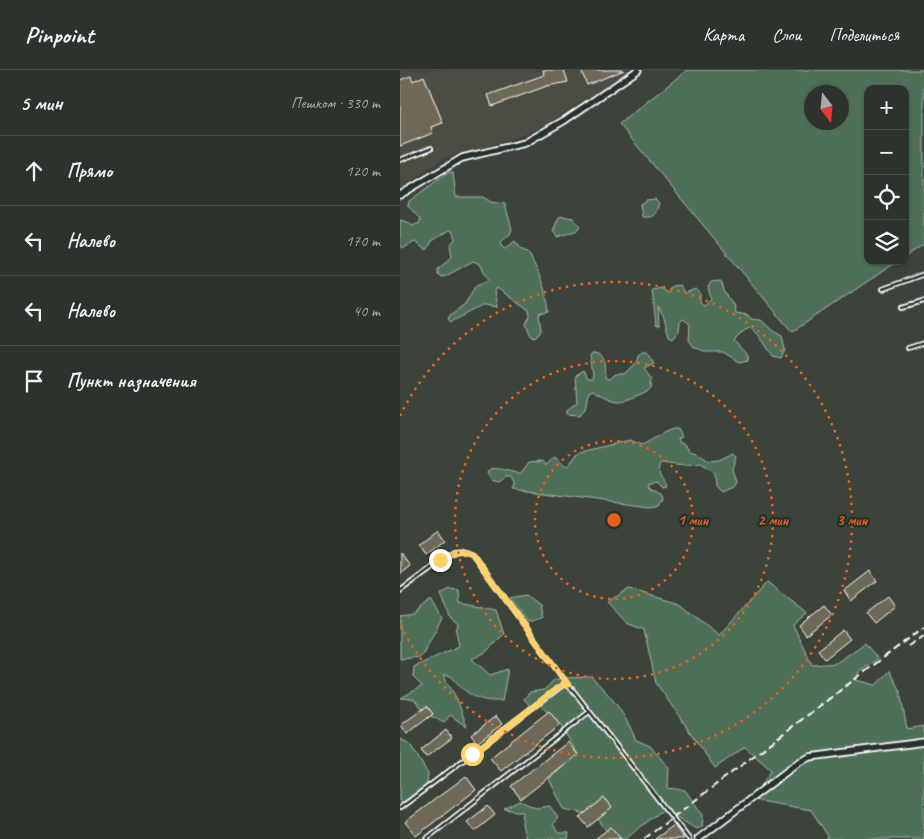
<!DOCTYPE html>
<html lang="ru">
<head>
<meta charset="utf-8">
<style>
	:root { --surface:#2d322c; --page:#393e38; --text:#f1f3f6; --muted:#a7aaa9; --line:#484d48 }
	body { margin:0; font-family:Caveat,sans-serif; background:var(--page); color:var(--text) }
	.controls { position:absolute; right:15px; top:15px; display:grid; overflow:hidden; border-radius:10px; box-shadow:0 1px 4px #0004 }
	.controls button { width:45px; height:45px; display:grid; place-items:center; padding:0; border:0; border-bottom:1px solid var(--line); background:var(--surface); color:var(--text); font:25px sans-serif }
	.compass { position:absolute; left:404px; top:15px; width:45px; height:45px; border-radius:50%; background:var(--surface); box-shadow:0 1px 4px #0004; rotate:164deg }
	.stop { position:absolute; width:15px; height:15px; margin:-11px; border:4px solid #ffd166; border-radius:50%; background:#fff }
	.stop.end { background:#ffd166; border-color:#fff; box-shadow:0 1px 5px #0008 }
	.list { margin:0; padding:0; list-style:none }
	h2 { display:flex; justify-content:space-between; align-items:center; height:65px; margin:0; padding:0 20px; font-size:21px }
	h2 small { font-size:16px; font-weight:400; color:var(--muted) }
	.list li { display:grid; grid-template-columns:32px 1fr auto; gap:15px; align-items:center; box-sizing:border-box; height:70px; padding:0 20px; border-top:1px solid var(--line) }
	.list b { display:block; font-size:19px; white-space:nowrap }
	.list em { font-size:16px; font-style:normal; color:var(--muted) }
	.icon { flex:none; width:28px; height:28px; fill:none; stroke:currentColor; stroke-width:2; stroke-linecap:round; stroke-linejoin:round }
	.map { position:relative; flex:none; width:524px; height:769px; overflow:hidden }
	header { display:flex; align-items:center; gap:30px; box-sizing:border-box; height:70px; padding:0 25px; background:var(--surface); border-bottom:1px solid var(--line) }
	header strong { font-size:24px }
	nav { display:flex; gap:28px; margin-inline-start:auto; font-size:18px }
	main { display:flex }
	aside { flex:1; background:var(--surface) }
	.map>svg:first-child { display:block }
</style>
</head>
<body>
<header>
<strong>Pinpoint</strong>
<nav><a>Карта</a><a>Слои</a><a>Поделиться</a></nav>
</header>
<main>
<aside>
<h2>5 мин<small>Пешком · 330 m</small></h2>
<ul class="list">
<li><svg class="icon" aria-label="ahead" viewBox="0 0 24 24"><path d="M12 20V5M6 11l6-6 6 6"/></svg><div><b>Прямо</b></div><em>120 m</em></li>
<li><svg class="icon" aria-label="left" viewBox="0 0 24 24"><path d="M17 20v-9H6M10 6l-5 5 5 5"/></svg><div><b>Налево</b></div><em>170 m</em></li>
<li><svg class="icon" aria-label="left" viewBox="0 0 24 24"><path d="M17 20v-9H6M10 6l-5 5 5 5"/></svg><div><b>Налево</b></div><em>40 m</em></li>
<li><svg class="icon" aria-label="arrive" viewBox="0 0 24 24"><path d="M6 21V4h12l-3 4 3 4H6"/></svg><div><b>Пункт назначения</b></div></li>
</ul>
</aside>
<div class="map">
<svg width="524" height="769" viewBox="0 0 524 769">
	<rect width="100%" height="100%" fill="#3c433a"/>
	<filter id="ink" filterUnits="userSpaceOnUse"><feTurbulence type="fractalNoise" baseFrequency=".02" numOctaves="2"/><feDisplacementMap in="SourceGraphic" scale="10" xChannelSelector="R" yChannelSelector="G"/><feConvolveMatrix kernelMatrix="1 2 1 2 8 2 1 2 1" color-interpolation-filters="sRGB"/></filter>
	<g filter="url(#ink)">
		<!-- built -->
		<path fill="#4b4e43" d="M0 0H233L172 37 152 52 111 69 42 89 0 120Z"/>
		<!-- green -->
		<g fill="#4f6f58" stroke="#a7b7ac" fill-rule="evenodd">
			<path d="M287 0H524V174L505 187V19H468V191H498L392 262 219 54ZM412 22H442V52H412Z"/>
			<path d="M49 102H53L56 127H83L91 132 105 134 112 159 110 164 101 172V176L105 179 115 171 122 180 128 182C138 201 147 220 149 242L139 244 141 261 135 267 131 266 126 254 130 246 129 241 97 218 94 221 97 237 84 235 51 252 48 249 50 245 65 234 76 215 89 210 80 194 73 191 46 206 41 207 38 204V199L52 187 50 175 55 169 54 162 50 160 32 171 28 179H24L15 172 4 178 0 176V150L10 153 12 156 20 153V149L8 136 9 131Z"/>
			<path d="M255 129 259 133C256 144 255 148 242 147L240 134 246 130Z"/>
			<path d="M163 146 173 148 180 156 178 160 157 167 153 161 159 147Z"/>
			<path d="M321 211 325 223 333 234 335 243 348 245 351 249 361 250 373 261 382 266 385 280 381 288 373 286 358 264 350 258 345 260 334 271 347 285 348 290 339 292 323 282H306L294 277 289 270 290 254 283 249 280 252 279 261 273 268 269 266 264 248 258 237 259 256 256 255 252 220 261 218 268 223 272 216 280 215 284 223 296 219 300 223V232L304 235 311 229 308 217 311 212Z"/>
			<path d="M242 282H247L254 293 244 298 252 309 251 318 248 321C219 333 221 336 193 320L189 322 187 335 180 345 167 344V340L177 332 175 306 183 301 187 309H192L193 305 190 285 194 283C207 285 206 298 205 308L209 309 216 304H225L236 293 238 285Z"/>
			<path d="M273 359H278L282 367 278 369 280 373 285 374 289 381 297 383 309 391 319 390 333 383 336 386 332 399 336 412 334 416 321 422 315 416 314 403 300 394 284 396 261 393C254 402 264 407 266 416L262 417 256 411 248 413 250 417 262 424 263 429 258 436 250 437 113 419 115 415 111 407H106L99 412 91 410 87 403 90 399C104 397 108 403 121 403L129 392 143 391 146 395 155 387 165 396 169 395 177 384 181 382 230 370 242 375C253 370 262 362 273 359Z"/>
			<path d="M367 512 407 543 393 555 412 595 436 593 465 573 478 589 458 603 456 610 476 615 489 601 500 621 507 659 524 656V769H426L428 766 411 740 353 730 371 700 345 677 315 698 256 613 244 560 227 553 207 532 229 519 280 534 319 565Z"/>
			<path d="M50 519 59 520 60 533 96 540 104 564 86 582 72 589 90 605 108 599 102 631C77 632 67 625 51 606L43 605 57 629 67 657 50 645 44 653 27 644 14 629 1 628 22 616 13 607 14 597 59 576 56 561 58 554 50 547 41 524Z"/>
			<path d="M126 525 139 535 142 548 128 552 110 528Z"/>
			<path d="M31 530 42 548 21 587 0 589V546L13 544Z"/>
			<path d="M191 607C212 626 225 644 236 670L250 676 269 698 268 718 285 720 303 745 302 757 296 759 264 739 225 769H212L196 746 164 739 149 709 178 684 160 655 139 634 131 637 124 629 130 622 144 620 154 610 162 608Z"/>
			<path d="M0 669 10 674 28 704 26 721 0 737Z"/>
			<path d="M120 731 136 738 150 736 158 748 153 754 158 763H169L168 769H126L122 754 123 742 104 739Z"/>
		</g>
		<!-- building -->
		<g fill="#6e6957" stroke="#fff">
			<path d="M143 0H164L168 12 147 16 92 36 88 25 144 5Z"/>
			<path d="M181 0H224L187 15Z"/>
			<path d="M11 6 13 11 24 6 43 53 31 57 33 63 0 76V10Z"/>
			<path d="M38 460 45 470 26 485 19 475Z"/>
			<path d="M0 483 10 496 0 504Z"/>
			<path d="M470 501 477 511 451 531 444 521Z"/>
			<path d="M488 526 495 536 474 553 466 543Z"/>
			<path d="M424 535 432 545 406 565 399 555Z"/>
			<path d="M443 560 450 569 425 589 418 580Z"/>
			<path d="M27 636 33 644 7 664 1 655Z"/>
			<path d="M149 641 160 655 101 701 90 688Z"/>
			<path d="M96 646 102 654 77 673 71 665Z"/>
			<path d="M46 660 52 668 26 687 21 680Z"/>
			<path d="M168 672 178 685 121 729 111 716Z"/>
			<path d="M66 706 76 720 16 766 5 752Z"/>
			<path d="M204 728 212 738 188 757 180 747Z"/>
			<path d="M88 736 95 745 75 761 67 752Z"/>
			<path d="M274 755 284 769H255Z"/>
			<path d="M211 757 221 769H195Z"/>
		</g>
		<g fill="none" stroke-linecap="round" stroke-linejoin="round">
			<!-- service casing -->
			<g stroke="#fff" stroke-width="6">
				<g id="service">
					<path d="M0 90 31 78"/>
					<path d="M483 219 524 204"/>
					<path d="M503 237 524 231"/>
					<path d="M508 278 524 273"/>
					<path d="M0 521 54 481 65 480 72 483 168 615"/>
					<path d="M0 738 164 614 172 619 289 769"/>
					<path d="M26 769 189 642"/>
				</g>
			</g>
			<!-- minor casing -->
			<g stroke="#fff" stroke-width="9">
				<g id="minor">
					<path d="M0 125 62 88 125 73 165 50 238 0"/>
					<path d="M298 769 399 692 410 687 524 672"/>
				</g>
			</g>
			<!-- service -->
			<use href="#service" stroke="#26332d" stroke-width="2.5"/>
			<!-- minor -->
			<use href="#minor" stroke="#26332d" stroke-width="5.5"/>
			<!-- rail -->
			<g stroke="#fff" stroke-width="2" stroke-dasharray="8 4" stroke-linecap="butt">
				<path d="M508 576 524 566"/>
				<path d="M244 769 524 557"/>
			</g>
		</g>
	</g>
	<g fill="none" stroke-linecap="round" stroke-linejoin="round" filter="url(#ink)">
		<!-- route -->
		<path stroke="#ffd166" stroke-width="6" d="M40 490C51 483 58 478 72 483L168 615 164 614 156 619 72 684"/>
	</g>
	<!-- distance rings -->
	<g fill="none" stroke="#e96118" stroke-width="2.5" stroke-dasharray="2.5 5">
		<circle cx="214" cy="450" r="79"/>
		<circle cx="214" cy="450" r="159"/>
		<path d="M0 346A238 238 0 1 1 0 554"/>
	</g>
	<circle cx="214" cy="450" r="8" fill="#e96118" stroke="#26332d" stroke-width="2.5"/>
	<g font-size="15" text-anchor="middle" font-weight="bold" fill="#e96118" stroke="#26332d" stroke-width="4.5" stroke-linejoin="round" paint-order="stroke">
		<text x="293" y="455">1 мин</text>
		<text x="373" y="455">2 мин</text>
		<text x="452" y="455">3 мин</text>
	</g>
</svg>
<div class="controls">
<button>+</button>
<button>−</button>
<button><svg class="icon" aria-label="locate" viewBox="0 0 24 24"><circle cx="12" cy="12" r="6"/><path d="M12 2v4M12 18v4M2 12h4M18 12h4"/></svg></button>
<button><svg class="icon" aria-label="layers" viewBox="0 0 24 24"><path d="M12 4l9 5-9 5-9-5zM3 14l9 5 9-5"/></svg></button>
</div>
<svg class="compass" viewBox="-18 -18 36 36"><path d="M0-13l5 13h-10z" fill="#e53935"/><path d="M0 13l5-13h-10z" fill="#a7aaa9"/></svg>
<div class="stop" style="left:72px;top:684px"></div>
<div class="stop end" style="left:40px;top:490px"></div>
</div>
</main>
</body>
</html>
